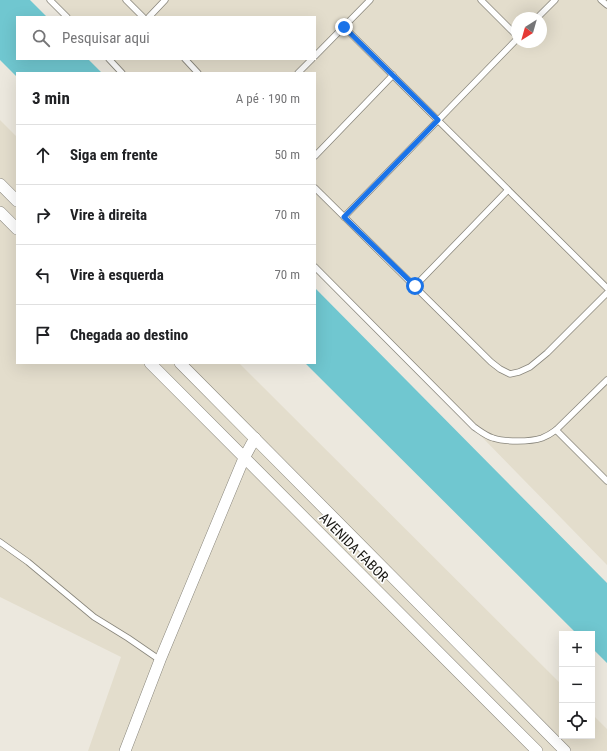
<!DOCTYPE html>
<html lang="pt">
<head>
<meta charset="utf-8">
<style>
	:root { --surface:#fff; --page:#f2f2f2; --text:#202124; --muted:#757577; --line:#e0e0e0 }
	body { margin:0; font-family:"Roboto Condensed",sans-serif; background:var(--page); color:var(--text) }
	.controls { position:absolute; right:12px; bottom:12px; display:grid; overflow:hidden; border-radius:0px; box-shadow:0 4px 16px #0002 }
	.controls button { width:36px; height:36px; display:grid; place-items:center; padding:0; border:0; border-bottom:1px solid var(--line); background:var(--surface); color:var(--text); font:20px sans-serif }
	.compass { position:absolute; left:511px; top:12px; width:36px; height:36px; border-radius:50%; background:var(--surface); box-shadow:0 4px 16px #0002; rotate:217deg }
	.stop { position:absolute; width:12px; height:12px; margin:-9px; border:3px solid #1a73e8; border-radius:50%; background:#fff }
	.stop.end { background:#1a73e8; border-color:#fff; box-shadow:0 1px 4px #0008 }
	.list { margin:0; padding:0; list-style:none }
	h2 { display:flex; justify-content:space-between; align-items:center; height:52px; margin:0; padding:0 16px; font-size:17px }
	h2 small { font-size:13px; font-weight:400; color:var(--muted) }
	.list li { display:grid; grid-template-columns:26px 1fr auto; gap:12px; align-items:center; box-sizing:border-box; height:60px; padding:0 16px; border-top:1px solid var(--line) }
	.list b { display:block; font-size:15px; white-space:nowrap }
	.list em { font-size:13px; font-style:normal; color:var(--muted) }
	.icon { flex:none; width:22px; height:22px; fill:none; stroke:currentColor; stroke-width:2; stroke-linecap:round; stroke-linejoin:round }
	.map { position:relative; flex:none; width:607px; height:751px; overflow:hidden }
	.search { position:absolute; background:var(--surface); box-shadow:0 4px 16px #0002; left:16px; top:16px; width:300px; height:44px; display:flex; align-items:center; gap:10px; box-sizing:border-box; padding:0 14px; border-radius:0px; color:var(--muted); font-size:15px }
	.panel { position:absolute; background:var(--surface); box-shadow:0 4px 16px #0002; left:16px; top:72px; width:300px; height:292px; border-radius:0px }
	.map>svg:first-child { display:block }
</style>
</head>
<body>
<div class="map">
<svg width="607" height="751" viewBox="0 0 607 751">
	<rect width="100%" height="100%" fill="#ece8de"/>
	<!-- built -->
	<g fill="#e3ddcc" fill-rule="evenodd">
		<path d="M55 0H607V565L315 266V73H126L112 59H315V17H71ZM517 18H541V42H517Z"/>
		<path d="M0 120 17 137V363H239L562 685V736H592V714L607 729V751H88L121 657 0 597Z"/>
	</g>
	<!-- water -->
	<g fill="#70c7d0">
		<path d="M0 0H30L47 17H17V59H88L102 73H17V77L0 60Z"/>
		<path d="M315 288 607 583V663L592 648V634H577L305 363H315Z"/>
	</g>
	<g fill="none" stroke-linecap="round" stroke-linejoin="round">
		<!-- lane casing -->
		<g stroke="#89867c" stroke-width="7">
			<g id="lane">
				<path d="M50 0 67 17"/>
				<path d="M126 0 143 17"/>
				<path d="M481 0 517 36"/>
				<path d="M601 0 607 5"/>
				<path d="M149 17 165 0"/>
				<path d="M537 18 555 0"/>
				<path d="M344 27 607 288"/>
				<path d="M315 56 370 0"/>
				<path d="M109 59 122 73"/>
				<path d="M185 59 198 73"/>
				<path d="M298 73 312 59"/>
				<path d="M315 156 393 75"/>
				<path d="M315 188 491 362 500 369 510 374 519 372 530 367 547 353 607 293"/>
				<path d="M344 217 517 39"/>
				<path d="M315 267 474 427C480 431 486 436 493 438 505 442 530 442 542 438 547 436 552 433 556 430L607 380"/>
				<path d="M415 286 508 190"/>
				<path d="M556 430 607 481"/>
				<path d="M0 542 28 562 94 617 128 638 160 660"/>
			</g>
		</g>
		<!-- street casing -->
		<g stroke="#89867c" stroke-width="12">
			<g id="street">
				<path d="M0 184 17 201"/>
				<path d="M0 212 17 229"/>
				<path d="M150 363 537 751"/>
				<path d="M180 363 565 751"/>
				<path d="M125 751 160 660 244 458 255 438"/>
			</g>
		</g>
		<!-- lane -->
		<use href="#lane" stroke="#fff" stroke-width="5.5"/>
		<!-- street -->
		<use href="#street" stroke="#fff" stroke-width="11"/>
	</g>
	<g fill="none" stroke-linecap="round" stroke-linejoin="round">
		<!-- route -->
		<path stroke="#1a73e8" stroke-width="5" d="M344 27 438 120 344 217 415 286"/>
	</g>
	<g text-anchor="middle" stroke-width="3" stroke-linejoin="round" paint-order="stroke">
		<!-- street labels -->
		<g font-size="14" fill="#191814" stroke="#fff">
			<text transform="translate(354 547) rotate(45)" y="5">AVENIDA FABOR</text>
		</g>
	</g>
</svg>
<div class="controls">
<button>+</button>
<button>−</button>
<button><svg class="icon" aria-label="locate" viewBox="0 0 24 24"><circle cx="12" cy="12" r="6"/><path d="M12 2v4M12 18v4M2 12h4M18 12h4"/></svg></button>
</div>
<svg class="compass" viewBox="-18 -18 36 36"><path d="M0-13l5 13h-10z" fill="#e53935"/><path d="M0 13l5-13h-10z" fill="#757577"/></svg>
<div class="stop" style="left:415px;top:286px"></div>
<div class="stop end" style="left:344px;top:27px"></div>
<div class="search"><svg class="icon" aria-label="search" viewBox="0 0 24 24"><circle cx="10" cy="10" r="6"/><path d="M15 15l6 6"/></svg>Pesquisar aqui</div>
<section class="panel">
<h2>3 min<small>A pé · 190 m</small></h2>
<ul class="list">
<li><svg class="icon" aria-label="ahead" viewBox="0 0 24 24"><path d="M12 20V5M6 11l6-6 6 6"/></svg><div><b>Siga em frente</b></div><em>50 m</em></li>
<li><svg class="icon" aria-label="right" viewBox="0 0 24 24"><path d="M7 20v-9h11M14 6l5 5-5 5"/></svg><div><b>Vire à direita</b></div><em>70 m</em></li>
<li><svg class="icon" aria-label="left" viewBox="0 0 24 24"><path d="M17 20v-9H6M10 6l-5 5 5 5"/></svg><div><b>Vire à esquerda</b></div><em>70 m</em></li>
<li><svg class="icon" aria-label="arrive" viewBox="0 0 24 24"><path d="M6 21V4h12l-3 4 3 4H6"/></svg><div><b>Chegada ao destino</b></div></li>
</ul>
</section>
</div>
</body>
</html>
